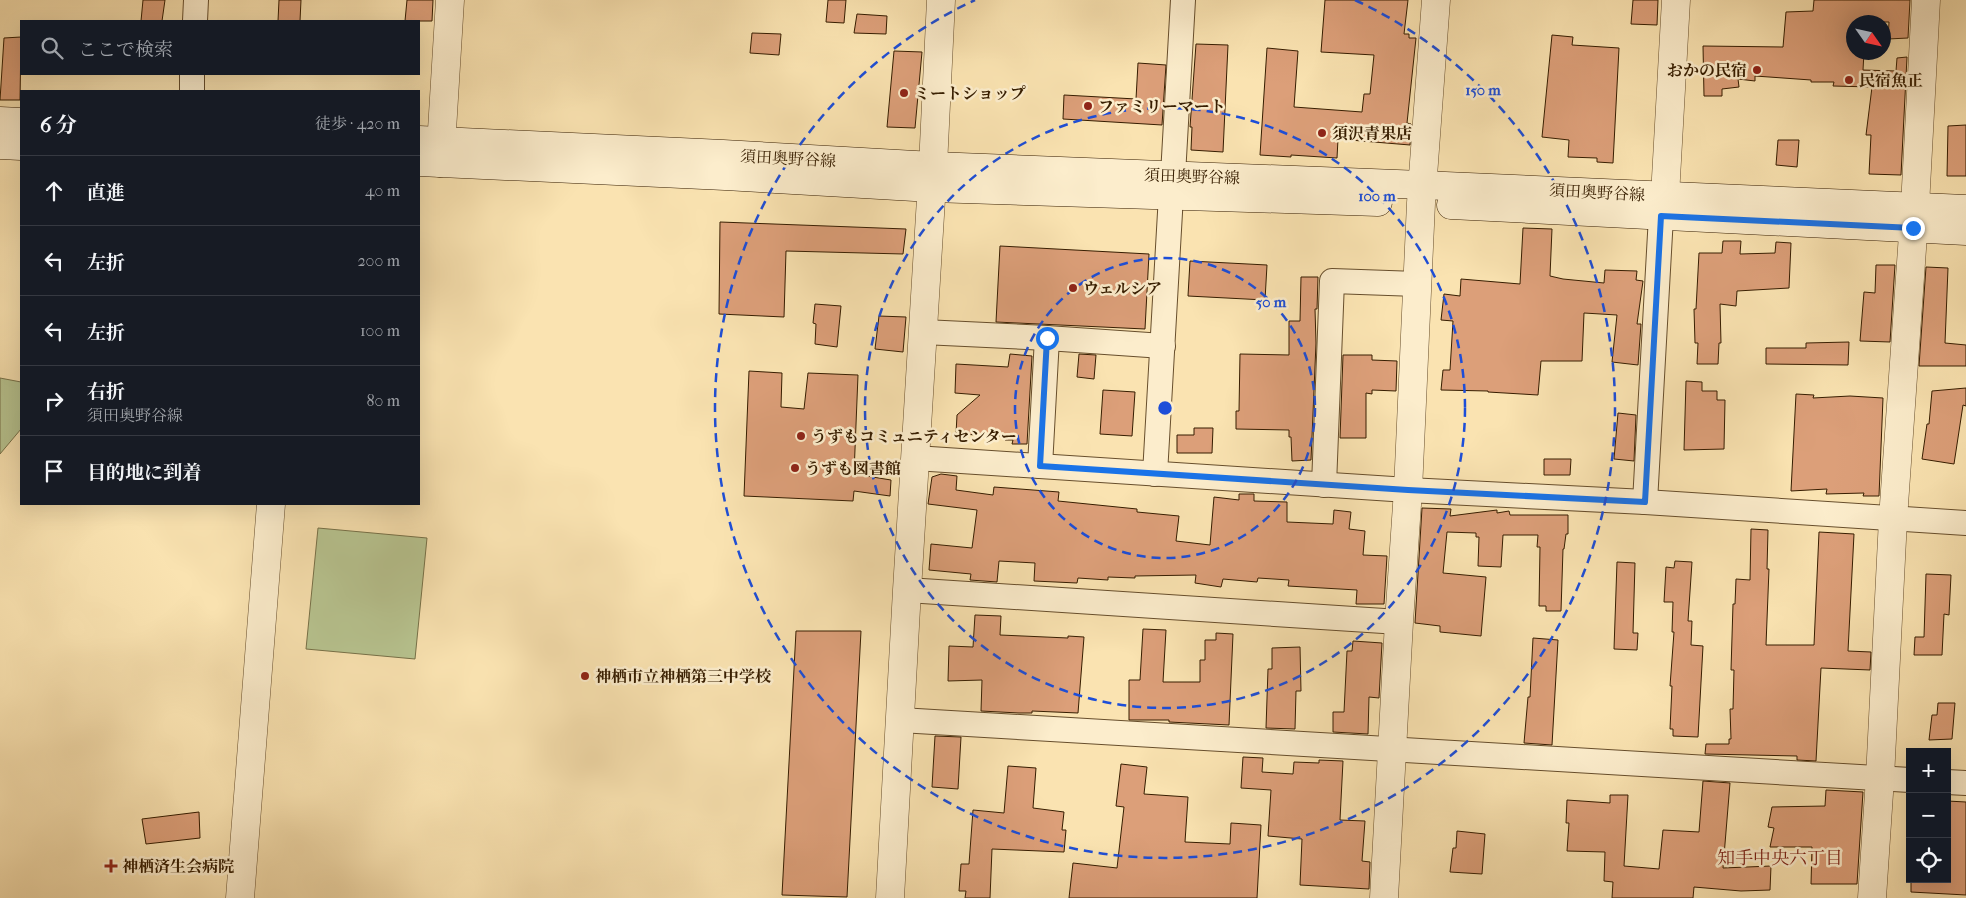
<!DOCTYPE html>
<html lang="ja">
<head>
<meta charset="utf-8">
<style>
	:root { --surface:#171b24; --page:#242831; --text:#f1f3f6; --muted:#9ea1a6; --line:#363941 }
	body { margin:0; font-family:"IM FELL French Canon","Noto Serif JP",serif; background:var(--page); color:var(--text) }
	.controls { position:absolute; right:15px; bottom:15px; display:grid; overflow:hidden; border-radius:0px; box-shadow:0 5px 20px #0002 }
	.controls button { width:45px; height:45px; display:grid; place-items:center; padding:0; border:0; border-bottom:1px solid var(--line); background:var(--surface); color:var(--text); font:25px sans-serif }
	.compass { position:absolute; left:1846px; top:15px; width:45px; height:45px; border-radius:50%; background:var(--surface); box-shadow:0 5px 20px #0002; rotate:124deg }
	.stop { position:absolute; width:15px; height:15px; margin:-11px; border:4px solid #1a73e8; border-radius:50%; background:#fff }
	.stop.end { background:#1a73e8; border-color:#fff; box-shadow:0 1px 5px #0008 }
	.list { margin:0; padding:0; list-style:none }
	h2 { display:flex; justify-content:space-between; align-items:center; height:65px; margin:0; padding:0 20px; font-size:21px }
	h2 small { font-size:16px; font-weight:400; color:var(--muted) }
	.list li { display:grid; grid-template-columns:32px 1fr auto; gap:15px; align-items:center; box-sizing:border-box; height:70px; padding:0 20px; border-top:1px solid var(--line) }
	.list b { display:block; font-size:19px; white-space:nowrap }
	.list p { margin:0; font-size:16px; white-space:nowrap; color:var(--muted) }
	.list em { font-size:16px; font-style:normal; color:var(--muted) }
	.icon { flex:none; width:28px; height:28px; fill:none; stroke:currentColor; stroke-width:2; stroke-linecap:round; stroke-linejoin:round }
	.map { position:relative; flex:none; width:1966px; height:898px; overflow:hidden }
	.search { position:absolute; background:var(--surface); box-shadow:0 5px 20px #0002; left:20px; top:20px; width:400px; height:55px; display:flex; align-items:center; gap:12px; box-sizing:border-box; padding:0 18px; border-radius:0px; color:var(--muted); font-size:19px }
	.panel { position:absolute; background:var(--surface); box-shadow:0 5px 20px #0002; left:20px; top:90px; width:400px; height:415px; border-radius:0px }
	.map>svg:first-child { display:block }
</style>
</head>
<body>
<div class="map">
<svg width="1966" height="898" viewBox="0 0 1966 898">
	<rect width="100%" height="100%" fill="#fae3b1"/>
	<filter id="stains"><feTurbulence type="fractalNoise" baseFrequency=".004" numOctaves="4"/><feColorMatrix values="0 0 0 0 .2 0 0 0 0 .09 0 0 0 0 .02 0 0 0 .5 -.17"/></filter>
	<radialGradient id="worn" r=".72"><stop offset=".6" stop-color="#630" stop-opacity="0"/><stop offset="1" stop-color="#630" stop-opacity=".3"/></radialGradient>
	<!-- green -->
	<g fill="#b8c591" stroke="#777148">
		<path d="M0 378 21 382V429L0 454Z"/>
		<path d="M318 528 427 538 415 659 306 649Z"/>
	</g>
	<!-- building -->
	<g fill="#dc9f79" stroke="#361d00">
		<path d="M143 0H165L162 21H141Z"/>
		<path d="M279 0H301L300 21H278Z"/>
		<path d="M407 0H433L432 21H405Z"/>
		<path d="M828 0H846L844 23 826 22Z"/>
		<path d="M1325 0H1408L1404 34H1409V38H1416L1407 123 1411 124 1410 145 1338 139 1337 158 1291 155V157L1260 155 1267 48 1298 51 1294 107 1362 112 1364 94H1370L1374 55 1321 52Z"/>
		<path d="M1633 0H1658L1657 25 1631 24Z"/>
		<path d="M1814 0H1910L1908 38 1888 39 1889 22H1854V52H1864L1863 70 1896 71 1897 58 1907 57 1901 175 1869 174 1871 135H1866L1872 87 1833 86 1834 82H1811V80L1755 76V81L1738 79 1739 87 1722 89V96H1704L1703 46 1783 47 1786 12 1813 11Z"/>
		<path d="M857 14 887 16 886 34 854 33Z"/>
		<path d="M752 33 781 34 779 55 750 53Z"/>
		<path d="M1552 35 1573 37 1572 45 1619 48 1613 163 1597 162V158L1568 157 1569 140 1542 137Z"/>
		<path d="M21 37 20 100H0L4 38Z"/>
		<path d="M1196 44 1228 45 1223 152 1191 150 1192 127H1190Z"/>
		<path d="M894 51 922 52 915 128 887 127Z"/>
		<path d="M1138 63 1166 65 1162 125 1063 119 1064 95 1136 99Z"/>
		<path d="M1966 125V176H1947L1948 126Z"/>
		<path d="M1778 140H1799L1797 167 1776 165Z"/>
		<path d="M720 222 906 229 903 254 786 251 784 317 719 314Z"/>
		<path d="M1523 228 1552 229 1550 276 1563 279 1604 283 1605 270 1637 271 1636 280 1643 281 1637 324H1641L1638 365 1612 362 1617 315 1584 313 1582 361H1541L1538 395 1488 392V391L1441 390 1443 370H1450L1453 321 1441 320 1444 294 1460 296 1461 279 1520 284Z"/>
		<path d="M1723 241H1741L1740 254 1775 253 1776 242 1791 243 1789 288 1737 291 1736 306 1720 304 1721 343H1719L1718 364H1697L1698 343H1695L1694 309H1696L1699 253H1722Z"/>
		<path d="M1000 246 1149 254 1145 329 996 322Z"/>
		<path d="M1190 261 1267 265 1265 300 1188 296Z"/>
		<path d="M1876 265H1895L1890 342 1860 341 1864 292 1875 293Z"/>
		<path d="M1926 267 1948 268 1945 343 1966 345V366H1919Z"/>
		<path d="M1301 277H1318L1317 309H1315L1316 343 1311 460 1292 461 1291 437H1289V430L1236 429V411H1239L1240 354 1289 355V321H1300Z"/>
		<path d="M815 304 841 306 837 347 815 344 816 324 813 323Z"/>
		<path d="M879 316 906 317 903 352 875 349Z"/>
		<path d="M1849 342 1848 365 1766 364V348H1806V343Z"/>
		<path d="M1010 354 1032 356 1027 444H1012L1013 440H1005V436L956 434 957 415 980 395 955 393 956 364 1008 367Z"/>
		<path d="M1079 354 1096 355 1094 379 1077 377Z"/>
		<path d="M1343 355H1372V360L1397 361 1396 391 1372 390V394L1366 393V438H1340Z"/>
		<path d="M749 371 782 373 781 407 804 409 808 373 858 375 854 474 891 480 890 496 854 491 853 501 744 496Z"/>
		<path d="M1686 381 1702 382V391H1717V400H1725L1724 449 1684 450Z"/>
		<path d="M1966 388V406L1963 405 1954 464 1922 459 1927 424H1929L1932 391Z"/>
		<path d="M1103 390 1135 392 1132 436 1100 434Z"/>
		<path d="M1796 394 1814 395 1813 398 1850 396 1883 398 1879 496H1863L1864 493 1826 494 1827 489 1791 491Z"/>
		<path d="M1618 413 1636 415 1634 461 1614 459Z"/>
		<path d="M1194 428H1213L1212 453H1177V435H1194Z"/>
		<path d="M1544 459H1571L1570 475H1544Z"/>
		<path d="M941 474 957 476 956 490 993 495 994 487 1059 492 1058 501 1137 509V512L1179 516 1176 541 1210 545 1214 497 1239 500V494H1254V501L1287 502V522L1333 524 1334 510 1351 512 1349 529 1365 531 1363 555 1387 556 1384 604H1356L1357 590 1288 586 1289 580 1258 578 1257 582 1223 579 1221 587 1195 583 1196 575 1135 576V578L1108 577V580L1078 578 1077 583 1034 581 1035 563 999 561 997 582 970 580 971 574 929 570 931 544 972 548 977 510 928 504 932 477Z"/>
		<path d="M1422 508 1451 509 1450 516 1497 510V513L1509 511 1510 515H1568V534H1566L1564 549H1563L1561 611H1546V606H1539L1540 547H1537L1538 535H1503L1501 567 1478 566 1479 537H1476V533L1447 532 1443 573 1486 577 1481 636 1440 632V626L1415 623Z"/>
		<path d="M1751 529 1768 530 1767 569H1769L1766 645H1814L1819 532 1854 534 1848 651 1871 652 1870 670 1821 668 1816 761 1797 760V756L1705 754 1706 744H1729V739H1731L1730 709H1733L1734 670H1731L1733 604H1735L1736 579 1750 580Z"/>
		<path d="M1675 561 1692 562 1688 621H1692L1691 645 1703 646 1698 737 1673 736V729H1670L1672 686H1670L1674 632H1672L1673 602H1664L1666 567 1674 568Z"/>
		<path d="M1617 562 1635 563 1633 633H1638L1637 650 1614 649Z"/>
		<path d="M1926 574 1951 575 1949 615 1944 614 1942 655H1914L1915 637H1924Z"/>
		<path d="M975 615 1001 616 1000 635 1068 638V636L1084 637 1078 713 1032 711V713H1019L981 711 982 680 948 681 949 646 973 647Z"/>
		<path d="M1143 629 1166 630 1163 682H1200V660H1205V640H1216V633L1233 634 1229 725 1169 722V720H1129V680H1140Z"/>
		<path d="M796 631H861L847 897 782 895Z"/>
		<path d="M1533 638 1558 640 1552 745 1524 743 1528 697H1530Z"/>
		<path d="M1353 641 1382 643 1379 698 1369 697 1368 734 1333 732V712H1344L1347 651H1352Z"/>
		<path d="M1300 647 1301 691H1296L1295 729 1266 728 1268 669H1272V648Z"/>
		<path d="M1938 703H1955L1952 739 1929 740 1932 715H1937Z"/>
		<path d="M935 736 961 737 958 789 932 787Z"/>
		<path d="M1243 757 1263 758 1262 772 1293 774 1294 762 1319 763V760L1343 761 1340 820 1365 821 1362 861 1370 862 1369 889 1300 885 1302 839 1268 836 1271 790 1241 788Z"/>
		<path d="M1121 764 1147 767 1144 794 1188 797 1185 842 1230 844 1231 823 1261 825 1257 898H1069L1073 863 1117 868 1124 807 1116 806Z"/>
		<path d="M1008 766 1036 768 1033 808 1064 812 1062 830H1066L1064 852 992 849 990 898H965L966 891H959L961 864H969L973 810 1004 813Z"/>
		<path d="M1703 781 1730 783 1723 868 1771 866 1770 890 1741 891 1694 887 1693 898H1612L1613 882 1604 881 1605 852 1567 851 1569 823H1566L1567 800 1610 803V795H1628L1624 866 1659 869 1663 830 1699 832Z"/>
		<path d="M1826 790 1863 792 1857 884H1811L1812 847H1770L1774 828 1768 827 1772 807 1825 806Z"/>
		<path d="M1947 801 1966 802V895L1911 892V879H1947Z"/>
		<path d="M199 812 200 838 146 844 142 819Z"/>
		<path d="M1457 831 1485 834 1482 874 1450 872 1453 848H1456Z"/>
	</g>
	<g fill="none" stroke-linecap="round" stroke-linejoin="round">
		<!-- minor casing -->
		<g stroke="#674e2c" stroke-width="26">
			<g id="minor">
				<path d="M195 21 196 0"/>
				<path d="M192 91V74"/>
				<path d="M1173 175 1183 0"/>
				<path d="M923 332 1047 338 1163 346"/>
				<path d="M915 458 1408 490 1645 502 1966 523"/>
				<path d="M1040 466 1047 338"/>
				<path d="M1155 474 1171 195"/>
				<path d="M1324 485 1332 281 1417 284"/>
				<path d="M1645 502 1661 216"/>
				<path d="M907 590 1399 622"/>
				<path d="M900 720 1910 780"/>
				<path d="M1947 782 1966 783"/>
			</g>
		</g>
		<!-- tertiary casing -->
		<g stroke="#674e2c" stroke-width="29">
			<g id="tertiary">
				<path d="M440 163 450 0"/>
				<path d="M1665 196 1676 0"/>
				<path d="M240 898 271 504"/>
				<path d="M890 898 907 590 933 166 941 0"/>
				<path d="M1384 898 1399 622 1408 490 1421 203 1436 0"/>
				<path d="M1872 898 1880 778 1893 519 1915 206 1926 0"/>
			</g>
		</g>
		<!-- secondary casing -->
		<g stroke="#361d00" stroke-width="29">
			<g id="secondary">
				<path d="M0 121 21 122"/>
				<path d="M419 140 723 154 933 166 1422 185 1966 209"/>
				<path d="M0 145 21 146"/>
				<path d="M419 162 725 176 932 188 1378 202"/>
				<path d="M1451 205 1966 231"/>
			</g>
		</g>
		<!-- minor -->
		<use href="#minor" stroke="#fcedcc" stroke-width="24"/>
		<!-- tertiary -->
		<use href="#tertiary" stroke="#fcedcc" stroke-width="28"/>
		<!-- secondary -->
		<use href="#secondary" stroke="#fcedcc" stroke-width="28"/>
	</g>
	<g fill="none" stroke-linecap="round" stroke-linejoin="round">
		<!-- route -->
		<path stroke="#1a73e8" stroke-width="6" d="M1047 338 1040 466 1408 490 1645 502 1661 216 1913 228"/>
	</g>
	<!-- distance rings -->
	<g fill="none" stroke="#1d4ed8" stroke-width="2.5" stroke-dasharray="9 6">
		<circle cx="1165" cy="408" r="150"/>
		<circle cx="1165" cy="408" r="300"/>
		<path d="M1355 0A450 450 0 1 1 975 0"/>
	</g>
	<!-- markers -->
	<g fill="#8f2418" stroke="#fcedcc" stroke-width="2">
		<circle cx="1757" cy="70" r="5"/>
		<circle cx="1849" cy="80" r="5"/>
		<circle cx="904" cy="93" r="5"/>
		<circle cx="1088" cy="106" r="5"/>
		<circle cx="1322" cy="133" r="5"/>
		<circle cx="1073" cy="288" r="5"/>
		<circle cx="801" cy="436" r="5"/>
		<circle cx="795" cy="468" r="5"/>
		<circle cx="585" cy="676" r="5"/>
		<path d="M108.5 858.5h5v5h5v5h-5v5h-5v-5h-5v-5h5z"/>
	</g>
	<g text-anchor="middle" stroke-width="5" stroke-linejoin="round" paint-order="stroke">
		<!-- poi labels -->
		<g font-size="16" font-weight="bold" fill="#361d00" stroke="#fcedcc" text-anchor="start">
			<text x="1747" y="76" text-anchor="end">おかの民宿</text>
			<text x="1859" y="86">民宿魚正</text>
			<text x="914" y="99">ミートショップ</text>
			<text x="1098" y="112">ファミリーマート</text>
			<text x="1332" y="139">須沢青果店</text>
			<text x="1083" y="294">ウェルシア</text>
			<text x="811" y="442">うずもコミュニティセンター</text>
			<text x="805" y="474">うずも図書館</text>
			<text x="595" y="682">神栖市立神栖第三中学校</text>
			<text x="122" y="872">神栖済生会病院</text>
		</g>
		<!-- street labels -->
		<g font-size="16" fill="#361d00" stroke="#fcedcc">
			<text transform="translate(788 158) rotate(3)" y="6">須田奥野谷線</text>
			<text transform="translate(1192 176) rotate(2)" y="6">須田奥野谷線</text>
			<text transform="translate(1597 192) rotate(3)" y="6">須田奥野谷線</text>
		</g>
		<!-- neighbourhood labels -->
		<g font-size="18" fill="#7a1f14" stroke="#fcedcc">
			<text x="1780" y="864">知手中央六丁目</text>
		</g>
	</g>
	<circle cx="1165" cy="408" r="8" fill="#1d4ed8" stroke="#fcedcc" stroke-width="2.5"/>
	<g font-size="15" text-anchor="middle" font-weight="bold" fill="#1d4ed8" stroke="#fcedcc" stroke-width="5" stroke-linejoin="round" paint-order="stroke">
		<text x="1483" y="95">150 m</text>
		<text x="1377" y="201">100 m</text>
		<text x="1271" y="307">50 m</text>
	</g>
	<rect width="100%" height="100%" filter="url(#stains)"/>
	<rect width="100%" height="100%" fill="url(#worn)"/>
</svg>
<div class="controls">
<button>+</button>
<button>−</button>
<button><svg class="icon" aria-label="locate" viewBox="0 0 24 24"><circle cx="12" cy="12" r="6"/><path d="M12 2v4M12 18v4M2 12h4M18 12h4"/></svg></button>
</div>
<svg class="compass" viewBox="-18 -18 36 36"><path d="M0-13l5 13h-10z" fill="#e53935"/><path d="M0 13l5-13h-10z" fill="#9ea1a6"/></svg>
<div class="stop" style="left:1047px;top:338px"></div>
<div class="stop end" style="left:1913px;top:228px"></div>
<div class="search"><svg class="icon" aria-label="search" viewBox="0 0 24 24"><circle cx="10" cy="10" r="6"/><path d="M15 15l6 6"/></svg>ここで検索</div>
<section class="panel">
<h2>6 分<small>徒歩 · 420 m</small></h2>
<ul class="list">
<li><svg class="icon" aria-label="ahead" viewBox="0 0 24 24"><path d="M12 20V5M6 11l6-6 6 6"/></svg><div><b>直進</b></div><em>40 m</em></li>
<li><svg class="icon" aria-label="left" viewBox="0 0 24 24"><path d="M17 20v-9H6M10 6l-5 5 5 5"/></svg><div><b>左折</b></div><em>200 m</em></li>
<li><svg class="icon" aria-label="left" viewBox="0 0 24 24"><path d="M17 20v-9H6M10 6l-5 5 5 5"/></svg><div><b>左折</b></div><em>100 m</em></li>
<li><svg class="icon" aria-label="right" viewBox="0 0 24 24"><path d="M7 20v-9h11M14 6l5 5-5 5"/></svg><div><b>右折</b><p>須田奥野谷線</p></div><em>80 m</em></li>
<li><svg class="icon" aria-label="arrive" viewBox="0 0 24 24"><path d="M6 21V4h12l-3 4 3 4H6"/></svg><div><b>目的地に到着</b></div></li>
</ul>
</section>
</div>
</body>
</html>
